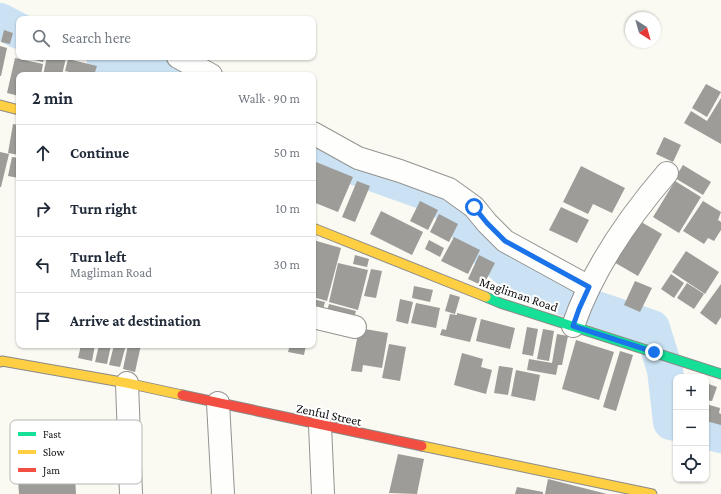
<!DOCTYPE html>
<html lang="en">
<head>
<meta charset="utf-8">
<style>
	:root { --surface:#fff; --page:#f2f2f3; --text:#1f2937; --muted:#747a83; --line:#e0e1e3 }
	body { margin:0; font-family:"Crimson Pro",serif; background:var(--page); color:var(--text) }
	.controls { position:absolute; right:12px; bottom:12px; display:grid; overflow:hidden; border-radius:8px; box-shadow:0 1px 3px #0004 }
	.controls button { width:36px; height:36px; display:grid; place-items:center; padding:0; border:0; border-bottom:1px solid var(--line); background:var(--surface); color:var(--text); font:20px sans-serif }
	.compass { position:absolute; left:625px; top:12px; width:36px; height:36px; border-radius:50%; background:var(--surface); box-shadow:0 1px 3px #0004; rotate:143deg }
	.stop { position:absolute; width:12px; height:12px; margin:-9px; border:3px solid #1a73e8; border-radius:50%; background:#fff }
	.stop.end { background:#1a73e8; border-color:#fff; box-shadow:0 1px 4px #0008 }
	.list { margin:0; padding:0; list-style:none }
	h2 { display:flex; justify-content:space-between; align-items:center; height:52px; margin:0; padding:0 16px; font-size:17px }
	h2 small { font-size:13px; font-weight:400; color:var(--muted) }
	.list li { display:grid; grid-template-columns:26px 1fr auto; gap:12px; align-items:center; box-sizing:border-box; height:56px; padding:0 16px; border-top:1px solid var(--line) }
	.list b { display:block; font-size:15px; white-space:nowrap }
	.list p { margin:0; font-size:13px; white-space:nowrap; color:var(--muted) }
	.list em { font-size:13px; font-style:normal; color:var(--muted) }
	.icon { flex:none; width:22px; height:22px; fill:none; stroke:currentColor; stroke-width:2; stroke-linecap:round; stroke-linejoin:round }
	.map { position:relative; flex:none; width:721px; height:494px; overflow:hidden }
	.search { position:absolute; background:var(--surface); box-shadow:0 1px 3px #0004; left:16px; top:16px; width:300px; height:44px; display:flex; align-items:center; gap:10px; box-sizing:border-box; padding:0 14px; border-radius:8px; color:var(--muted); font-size:15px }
	.panel { position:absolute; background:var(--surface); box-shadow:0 1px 3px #0004; left:16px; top:72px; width:300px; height:276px; border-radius:8px }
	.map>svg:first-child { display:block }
</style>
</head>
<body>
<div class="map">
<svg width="721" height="494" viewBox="0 0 721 494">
	<rect width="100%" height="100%" fill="#faf9f2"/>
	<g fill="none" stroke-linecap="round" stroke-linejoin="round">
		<!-- river -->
		<g stroke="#cae2f3" stroke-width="36">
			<path d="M0 21 19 31"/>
			<path d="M104 57 173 75"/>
			<path d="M313 152 442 198 490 254 516 276 550 293 652 328 665 370 671 422 676 423"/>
			<path d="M706 431 721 435"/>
		</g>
	</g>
	<!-- building -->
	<g fill="#9d9c98">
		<path d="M4 30 13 33 10 44 1 42Z"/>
		<path d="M0 46 7 48 1 76H0Z"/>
		<path d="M21 57H44L43 62Z"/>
		<path d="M47 57 66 58 62 75H43Z"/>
		<path d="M15 58 43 64 41 75H19V96L7 93Z"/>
		<path d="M68 59 97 66 94 75H83L65 71Z"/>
		<path d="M706 84 721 92 707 117 692 108Z"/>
		<path d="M721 98V144L684 123 691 111 707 121Z"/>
		<path d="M13 124 19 125V155L8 153Z"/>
		<path d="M664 137 681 145 673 162 656 154Z"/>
		<path d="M0 152 9 154 1 187H0Z"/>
		<path d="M12 157 19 158V178L8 176Z"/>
		<path d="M316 162 353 177 338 212 313 202V171Z"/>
		<path d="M683 165 711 182 703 195 675 178Z"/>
		<path d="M581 166 625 188 612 213 593 204 588 214 563 202Z"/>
		<path d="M357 181 370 186 355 222 342 217Z"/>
		<path d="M675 181 701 197 679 233 653 217Z"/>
		<path d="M420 201 438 210 428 230 410 221Z"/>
		<path d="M703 201 721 212 718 220 721 222V230L714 241 708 238 704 244 683 231Z"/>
		<path d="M561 207 589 220 577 243 549 230Z"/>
		<path d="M381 211 423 232 412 255 370 234Z"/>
		<path d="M439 214 458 224 449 242 430 232Z"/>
		<path d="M636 219 662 234 638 276 612 261Z"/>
		<path d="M454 237 480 250 468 274 441 261Z"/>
		<path d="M313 240 341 248 327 301 313 297Z"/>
		<path d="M429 240 444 248 440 257 425 249Z"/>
		<path d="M686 251 719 272 705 294 672 272Z"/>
		<path d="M355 255 369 259 367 267 353 264Z"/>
		<path d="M479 255 495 263 483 286 468 279Z"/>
		<path d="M338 263 368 270 358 310 329 302Z"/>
		<path d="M371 269 382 271 376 298 364 296Z"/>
		<path d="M671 274 684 283 674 298 661 289Z"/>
		<path d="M635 281 652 288 640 312 624 305Z"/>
		<path d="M687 283 704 294 694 309 677 298Z"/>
		<path d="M721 284V317L716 325 700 313Z"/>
		<path d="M414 286 433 290 430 302 412 298Z"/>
		<path d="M450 294 460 297 455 314 445 311Z"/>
		<path d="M313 299 325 302 322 313 313 311Z"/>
		<path d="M400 299 413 302 408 324 396 321Z"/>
		<path d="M416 303 440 308 436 328 411 323Z"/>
		<path d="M329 304 356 311 353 322 326 314Z"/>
		<path d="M457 313 477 318 470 342 440 335 442 329 446 330 450 314 457 315Z"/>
		<path d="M481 319 515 328 510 349 476 341Z"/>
		<path d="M527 327 538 329 533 356 522 354Z"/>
		<path d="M359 328 388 333 382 368 363 365 362 372 351 371Z"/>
		<path d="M543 329 554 331 549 361 537 359Z"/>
		<path d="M557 334 568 336 562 365H558L556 375 527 370 529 359 552 363Z"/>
		<path d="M576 340 614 352 599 400 562 389Z"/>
		<path d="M389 344 406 347 400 381 382 378Z"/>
		<path d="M81 345H95L92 361 78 358Z"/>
		<path d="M99 345H111L107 364 95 362Z"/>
		<path d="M114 345H126L120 367 109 365Z"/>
		<path d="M128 345H141L135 372 123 369Z"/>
		<path d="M290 345H306L304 355 288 352Z"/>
		<path d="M620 351 633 355 616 411 603 407Z"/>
		<path d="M462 353 483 359 481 367 492 370 486 394 454 385Z"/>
		<path d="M499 366 513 368 508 395 494 393Z"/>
		<path d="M516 370 540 375 535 401 511 396Z"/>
		<path d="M706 383 717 387 712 401 706 400Z"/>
		<path d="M706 404 720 408 719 413 721 414V425L706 421Z"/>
		<path d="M398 454 424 459 417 494 389 493Z"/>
		<path d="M75 477 76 494H19L18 480Z"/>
		<path d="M548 479 607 494H545Z"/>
		<path d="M517 487 543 492V494H515Z"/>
	</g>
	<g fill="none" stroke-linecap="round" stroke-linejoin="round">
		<!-- street casing -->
		<g stroke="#949390" stroke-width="24">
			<g id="street">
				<path d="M178 57 211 75"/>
				<path d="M313 133 358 158 400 171 449 189 474 207 487 223 505 241 589 287"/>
				<path d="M313 317 355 327"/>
				<path d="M573 326C592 271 629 217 667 173"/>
				<path d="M127 383 131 494"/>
				<path d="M218 403 223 494"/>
				<path d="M320 425 323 494"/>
			</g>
		</g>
		<!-- fast casing -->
		<g stroke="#8a8a87" stroke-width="11">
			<path id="fast" d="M486 297 500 303 721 374"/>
		</g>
		<!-- slow casing -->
		<g stroke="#8a8a87" stroke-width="11">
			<g id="slow">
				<path d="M0 105 19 110"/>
				<path d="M313 228 486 297"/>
				<path d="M0 362 2 361 127 383 182 395"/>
				<path d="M422 446 652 494"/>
			</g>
		</g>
		<!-- jam casing -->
		<g stroke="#8a8a87" stroke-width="11">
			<path id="jam" d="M182 395 422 446"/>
		</g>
		<!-- street -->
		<use href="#street" stroke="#fefefd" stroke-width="22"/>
		<!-- fast -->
		<use href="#fast" stroke="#16e098" stroke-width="9"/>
		<!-- slow -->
		<use href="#slow" stroke="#ffcf43" stroke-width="9"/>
		<!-- jam -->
		<use href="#jam" stroke="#f24e42" stroke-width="9"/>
	</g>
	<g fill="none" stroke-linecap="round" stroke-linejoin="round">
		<!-- route -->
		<path stroke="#1a73e8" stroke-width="5" d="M474 207 487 223 505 241 589 287 579 309 573 326 654 352"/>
	</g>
	<g text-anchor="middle" stroke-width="4" stroke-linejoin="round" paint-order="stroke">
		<!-- street labels -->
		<g font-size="13" fill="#0d0d0d" stroke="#fff">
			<text transform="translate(519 294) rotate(19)" y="5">Magliman Road</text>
			<text transform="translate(329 414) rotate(12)" y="5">Zenful Street</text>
		</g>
	</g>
	<!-- legend -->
	<rect x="10" y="420" width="132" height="64" rx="6" fill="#fff" stroke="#b6b6b6" stroke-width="1"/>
	<rect x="18" y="432" width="18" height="4" fill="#16e098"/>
	<rect x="18" y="450" width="18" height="4" fill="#ffcf43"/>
	<rect x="18" y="468" width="18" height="4" fill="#f24e42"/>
	<g font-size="11" fill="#0d0d0d">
		<text x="43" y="438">Fast</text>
		<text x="43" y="456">Slow</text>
		<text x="43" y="474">Jam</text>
	</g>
</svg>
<div class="controls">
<button>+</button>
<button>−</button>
<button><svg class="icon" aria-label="locate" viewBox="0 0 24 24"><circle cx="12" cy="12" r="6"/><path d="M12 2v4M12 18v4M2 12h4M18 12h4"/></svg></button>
</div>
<svg class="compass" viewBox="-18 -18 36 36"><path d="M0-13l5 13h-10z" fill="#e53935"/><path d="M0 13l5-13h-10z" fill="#747a83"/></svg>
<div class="stop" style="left:474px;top:207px"></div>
<div class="stop end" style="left:654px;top:352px"></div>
<div class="search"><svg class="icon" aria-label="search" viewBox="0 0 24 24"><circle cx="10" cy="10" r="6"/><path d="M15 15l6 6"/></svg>Search here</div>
<section class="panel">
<h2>2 min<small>Walk · 90 m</small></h2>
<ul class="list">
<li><svg class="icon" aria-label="ahead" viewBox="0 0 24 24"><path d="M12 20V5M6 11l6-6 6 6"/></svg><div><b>Continue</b></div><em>50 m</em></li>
<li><svg class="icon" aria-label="right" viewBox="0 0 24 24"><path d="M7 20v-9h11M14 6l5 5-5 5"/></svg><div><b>Turn right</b></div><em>10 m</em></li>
<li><svg class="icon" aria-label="left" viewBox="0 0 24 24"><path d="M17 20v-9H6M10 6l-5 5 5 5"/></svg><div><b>Turn left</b><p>Magliman Road</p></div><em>30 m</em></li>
<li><svg class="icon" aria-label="arrive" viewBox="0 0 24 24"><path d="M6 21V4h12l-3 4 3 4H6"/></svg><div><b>Arrive at destination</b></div></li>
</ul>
</section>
</div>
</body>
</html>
